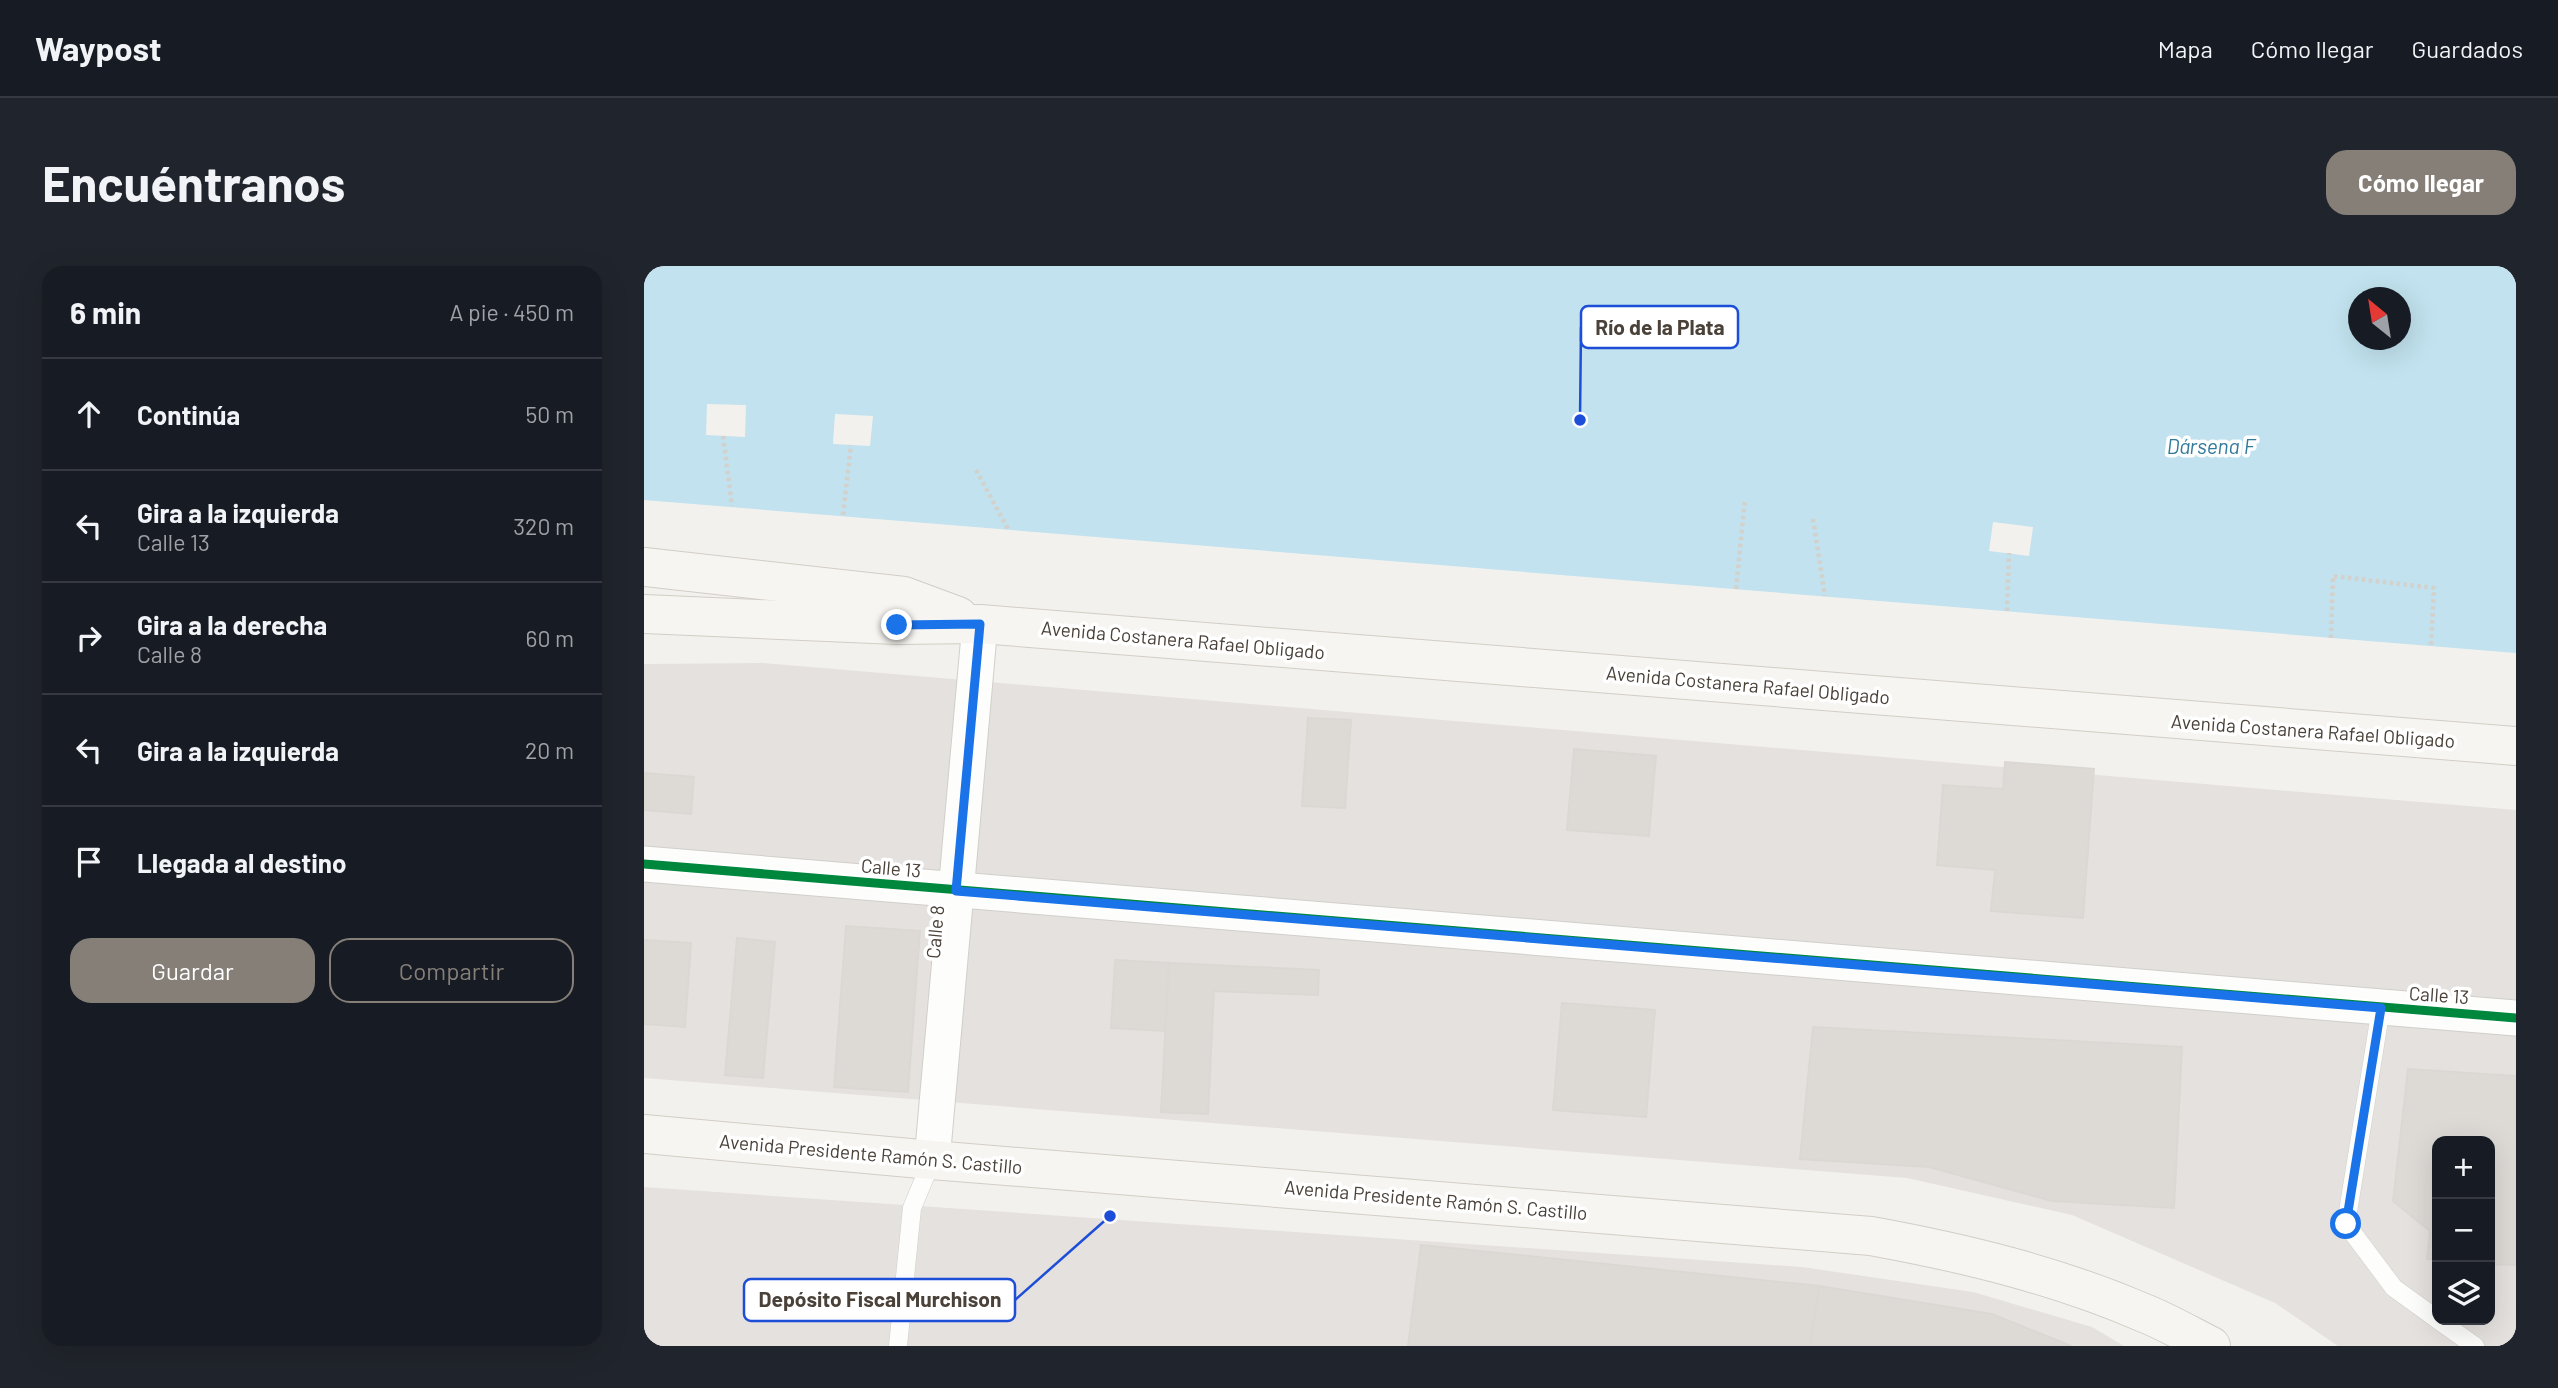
<!DOCTYPE html>
<html lang="es">
<head>
<meta charset="utf-8">
<style>
	:root { --surface:#171b24; --page:#20242c; --text:#f1f3f6; --muted:#9ea1a6; --line:#363941; --accent:#857f78 }
	body { margin:0; font-family:Barlow,sans-serif; background:var(--page); color:var(--text) }
	.controls { position:absolute; right:21px; bottom:21px; display:grid; overflow:hidden; border-radius:14px; box-shadow:0 7px 28px #0002 }
	.controls button { width:63px; height:63px; display:grid; place-items:center; padding:0; border:0; border-bottom:2px solid var(--line); background:var(--surface); color:var(--text); font:35px sans-serif }
	.compass { position:absolute; left:1704px; top:21px; width:63px; height:63px; border-radius:50%; background:var(--surface); box-shadow:0 7px 28px #0002; rotate:330deg }
	.stop { position:absolute; width:21px; height:21px; margin:-16px; border:5px solid #1a73e8; border-radius:50%; background:#fff }
	.stop.end { background:#1a73e8; border-color:#fff; box-shadow:0 2px 7px #0008 }
	.list { margin:0; padding:0; list-style:none }
	h2 { display:flex; justify-content:space-between; align-items:center; height:91px; margin:0; padding:0 28px; font-size:30px }
	h2 small { font-size:23px; font-weight:400; color:var(--muted) }
	.list li { display:grid; grid-template-columns:46px 1fr auto; gap:21px; align-items:center; box-sizing:border-box; height:112px; padding:0 28px; border-top:2px solid var(--line) }
	.list b { display:block; font-size:26px; white-space:nowrap }
	.list p { margin:0; font-size:23px; white-space:nowrap; color:var(--muted) }
	.list em { font-size:23px; font-style:normal; color:var(--muted) }
	.actions { display:flex; gap:14px; padding:21px 28px }
	.actions a { flex:1; padding:16px 0; border:2px solid var(--accent); border-radius:21px; text-align:center; font-size:24px; color:var(--accent) }
	.actions .main { background:var(--accent); color:#fff }
	.icon { flex:none; width:38px; height:38px; fill:none; stroke:currentColor; stroke-width:2; stroke-linecap:round; stroke-linejoin:round }
	.map { position:relative; flex:none; width:1872px; height:1080px; overflow:hidden; border-radius:21px }
	header { display:flex; align-items:center; gap:42px; box-sizing:border-box; height:98px; padding:0 35px; background:var(--surface); border-bottom:2px solid var(--line) }
	header strong { font-size:33px }
	nav { display:flex; gap:38px; margin-inline-start:auto; font-size:24px }
	.intro { display:flex; align-items:center; justify-content:space-between; box-sizing:border-box; height:168px; padding:0 42px }
	h1 { margin:0; font-size:49px }
	.button { padding:18px 32px; border-radius:21px; background:var(--accent); color:#fff; font-size:24px; font-weight:700 }
	main { display:flex; gap:42px; padding:0 42px }
	aside { flex:1; background:var(--surface); border-radius:21px; box-shadow:0 7px 28px #0002 }
	.map>svg:first-child { display:block }
</style>
</head>
<body>
<header>
<strong>Waypost</strong>
<nav><a>Mapa</a><a>Cómo llegar</a><a>Guardados</a></nav>
</header>
<div class="intro"><h1>Encuéntranos</h1><a class="button">Cómo llegar</a></div>
<main>
<aside>
<h2>6 min<small>A pie · 450 m</small></h2>
<ul class="list">
<li><svg class="icon" aria-label="ahead" viewBox="0 0 24 24"><path d="M12 20V5M6 11l6-6 6 6"/></svg><div><b>Continúa</b></div><em>50 m</em></li>
<li><svg class="icon" aria-label="left" viewBox="0 0 24 24"><path d="M17 20v-9H6M10 6l-5 5 5 5"/></svg><div><b>Gira a la izquierda</b><p>Calle 13</p></div><em>320 m</em></li>
<li><svg class="icon" aria-label="right" viewBox="0 0 24 24"><path d="M7 20v-9h11M14 6l5 5-5 5"/></svg><div><b>Gira a la derecha</b><p>Calle 8</p></div><em>60 m</em></li>
<li><svg class="icon" aria-label="left" viewBox="0 0 24 24"><path d="M17 20v-9H6M10 6l-5 5 5 5"/></svg><div><b>Gira a la izquierda</b></div><em>20 m</em></li>
<li><svg class="icon" aria-label="arrive" viewBox="0 0 24 24"><path d="M6 21V4h12l-3 4 3 4H6"/></svg><div><b>Llegada al destino</b></div></li>
</ul>
<div class="actions"><a class="main">Guardar</a><a>Compartir</a></div>
</aside>
<div class="map">
<svg width="1872" height="1080" viewBox="0 0 1872 1080">
	<rect width="100%" height="100%" fill="#f3f1ee"/>
	<!-- industrial -->
	<g fill="#e5e1de" fill-rule="evenodd">
		<path d="M119 397 1872 544V1080H1694L1631 1037 1428 949 1263 912 0 812V398ZM1793 875H1846V1054H1793Z"/>
		<path d="M0 921 1158 1001 1329 1026 1448 1061 1480 1080H0Z"/>
	</g>
	<!-- water -->
	<path fill="#c1e2ee" fill-rule="evenodd" d="M0 0H1872V387L0 234ZM1714 32H1756V74H1714Z"/>
	<!-- pier -->
	<g fill="#f3f1ee">
		<path d="M63 138 102 139 101 171 62 169Z"/>
		<path d="M191 148 229 150 226 180 189 178Z"/>
		<path d="M1349 256 1389 261 1385 290 1345 285Z"/>
	</g>
	<!-- building -->
	<g fill="#dddad6" stroke="#dbd8d4" stroke-width="2">
		<path d="M664 452 707 454 701 542 658 540Z"/>
		<path d="M930 483 1012 490 1005 570 923 564Z"/>
		<path d="M1361 496 1450 503 1439 652 1347 645 1351 604 1293 599 1299 519 1359 523Z"/>
		<path d="M0 507 50 511 47 548 0 544Z"/>
		<path d="M202 660 276 665 264 826 190 821Z"/>
		<path d="M93 672 131 676 119 812 81 809Z"/>
		<path d="M0 674 47 677 41 761 0 758Z"/>
		<path d="M471 694 525 697 521 765 467 762Z"/>
		<path d="M525 697 675 704 674 729 570 725 564 848 517 846Z"/>
		<path d="M918 737 1011 744 1002 851 909 844Z"/>
		<path d="M1169 761 1538 781 1530 942 1408 935 1285 901 1156 893Z"/>
		<path d="M1764 803 1872 810V999L1846 998V875H1793V994L1783 993 1786 965 1749 935Z"/>
		<path d="M777 979 1175 1020 1166 1080H764Z"/>
		<path d="M1175 1020 1348 1048 1427 1080H1166Z"/>
	</g>
	<g fill="none" stroke-linecap="round" stroke-linejoin="round">
		<!-- lane casing -->
		<g stroke="#d1cfcb" stroke-width="19">
			<g id="lane">
				<path d="M1737 742 1702 958 1750 1022 1793 1053"/>
				<path d="M1794 1054 1831 1080"/>
				<path d="M254 1080 268 942 288 894"/>
			</g>
		</g>
		<!-- street casing -->
		<g stroke="#d1cfcb" stroke-width="37">
			<g id="street">
				<path d="M0 598 1872 752"/>
				<path d="M288 894 336 358"/>
			</g>
		</g>
		<!-- secondary casing -->
		<g stroke="#d2cdc5" stroke-width="40">
			<g id="secondary">
				<path d="M0 301 260 330 314 350"/>
				<path d="M0 348 253 359 336 358 1872 480"/>
				<path d="M0 868 288 894 1227 970C1320 987 1412 1009 1500 1047 1523 1056 1545 1069 1567 1080"/>
			</g>
		</g>
		<!-- path -->
		<g stroke="#d3d1cc" stroke-width="4.5" stroke-dasharray="3.5 3.5" stroke-linecap="butt">
			<path d="M79 170 88 240"/>
			<path d="M332 204 364 263"/>
			<path d="M199 249 207 179"/>
			<path d="M1169 253 1181 330"/>
			<path d="M1092 323 1101 233"/>
			<path d="M1363 345 1365 287"/>
			<path d="M1687 372 1689 310 1790 322 1787 380"/>
		</g>
		<!-- lane -->
		<use href="#lane" stroke="#fdfdfc" stroke-width="18"/>
		<!-- street -->
		<use href="#street" stroke="#fdfdfc" stroke-width="35"/>
		<!-- secondary -->
		<use href="#secondary" stroke="#f7f5f1" stroke-width="38"/>
		<!-- cycleway casing -->
		<g stroke="#fff" stroke-width="13">
			<path id="cycleway" d="M0 598 1872 752"/>
		</g>
		<!-- cycleway -->
		<use href="#cycleway" stroke="#00873e" stroke-width="9"/>
	</g>
	<g fill="none" stroke-linecap="round" stroke-linejoin="round">
		<!-- route -->
		<path stroke="#1a73e8" stroke-width="9" d="M253 359 336 358 312 625 1737 742 1702 958"/>
	</g>
	<g text-anchor="middle" stroke-width="7" stroke-linejoin="round" paint-order="stroke">
		<!-- street labels -->
		<g font-size="19" fill="#4a4139" stroke="#fff">
			<text transform="translate(539 374) rotate(5)" y="7">Avenida Costanera Rafael Obligado</text>
			<text transform="translate(1104 419) rotate(5)" y="7">Avenida Costanera Rafael Obligado</text>
			<text transform="translate(1669 465) rotate(4)" y="7">Avenida Costanera Rafael Obligado</text>
			<text transform="translate(247 602) rotate(5)" y="7">Calle 13</text>
			<text transform="translate(291 666) rotate(-85)" y="7">Calle 8</text>
			<text transform="translate(1795 729) rotate(4)" y="7">Calle 13</text>
			<text transform="translate(227 888) rotate(5)" y="7">Avenida Presidente Ramón S. Castillo</text>
			<text transform="translate(792 934) rotate(5)" y="7">Avenida Presidente Ramón S. Castillo</text>
		</g>
		<!-- water labels -->
		<g font-size="21" font-style="italic" fill="#307b9a" stroke="#fff">
			<text x="1567" y="188">Dársena F</text>
		</g>
	</g>
	<!-- callouts -->
	<path fill="none" stroke="#1d4ed8" stroke-width="2.5" d="M936 154L937 61M466 950L371 1034"/>
	<g fill="#1d4ed8" stroke="#fff" stroke-width="2.5">
		<circle cx="936" cy="154" r="7"/>
		<circle cx="466" cy="950" r="7"/>
	</g>
	<g fill="#fff" stroke="#1d4ed8" stroke-width="2.5">
		<rect x="937" y="40" width="157" height="42" rx="7"/>
		<rect x="100" y="1013" width="271" height="42" rx="7"/>
	</g>
	<g font-size="21" text-anchor="middle" font-weight="bold" fill="#4a4139">
		<text x="1016" y="69">Río de la Plata</text>
		<text x="236" y="1041">Depósito Fiscal Murchison</text>
	</g>
</svg>
<div class="controls">
<button>+</button>
<button>−</button>
<button><svg class="icon" aria-label="layers" viewBox="0 0 24 24"><path d="M12 4l9 5-9 5-9-5zM3 14l9 5 9-5"/></svg></button>
</div>
<svg class="compass" viewBox="-18 -18 36 36"><path d="M0-13l5 13h-10z" fill="#e53935"/><path d="M0 13l5-13h-10z" fill="#9ea1a6"/></svg>
<div class="stop" style="left:1702px;top:958px"></div>
<div class="stop end" style="left:253px;top:359px"></div>
</div>
</main>
</body>
</html>
